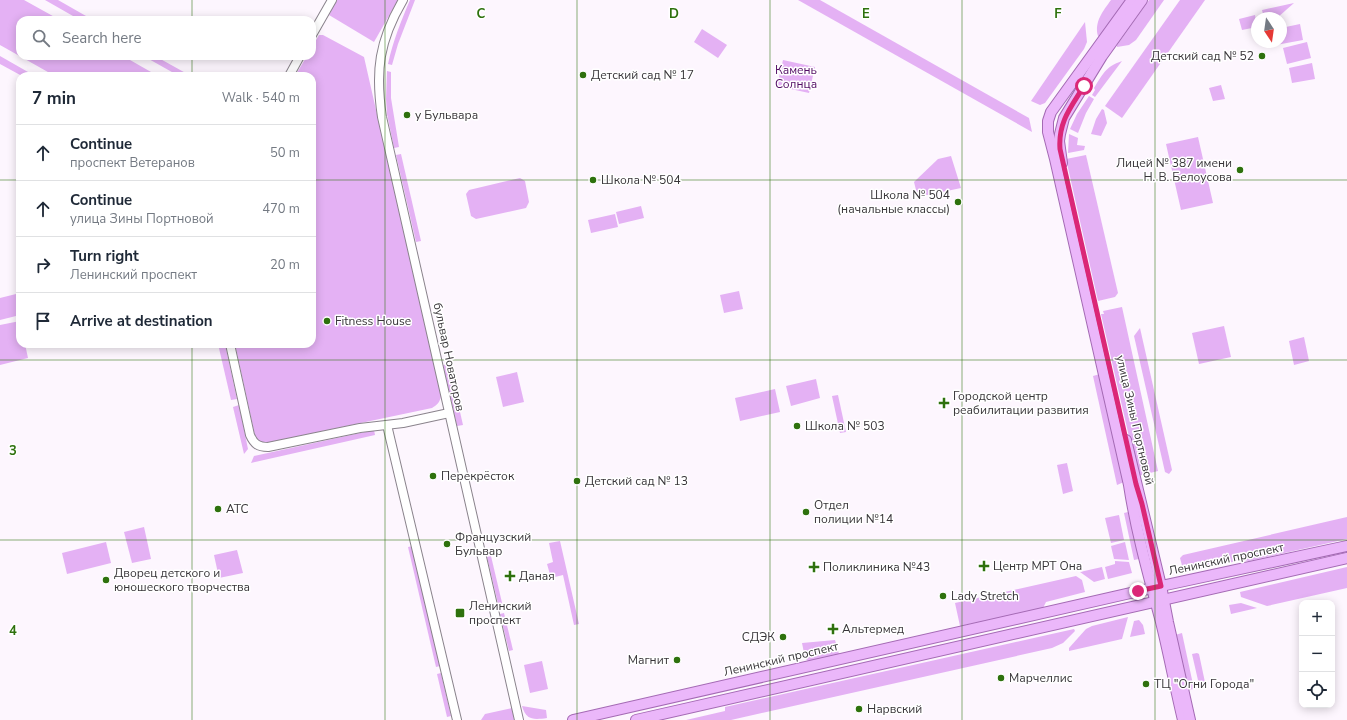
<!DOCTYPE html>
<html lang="en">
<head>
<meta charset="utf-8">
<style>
	:root { --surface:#fff; --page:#f2f2f3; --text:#1f2937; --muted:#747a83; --line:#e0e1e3 }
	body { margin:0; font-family:"Nunito Sans",sans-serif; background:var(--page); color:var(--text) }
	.controls { position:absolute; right:12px; bottom:12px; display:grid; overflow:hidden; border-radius:8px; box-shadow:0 2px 10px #0003 }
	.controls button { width:36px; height:36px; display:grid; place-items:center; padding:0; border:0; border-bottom:1px solid var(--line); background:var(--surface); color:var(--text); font:20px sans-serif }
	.compass { position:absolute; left:1251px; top:12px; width:36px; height:36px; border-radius:50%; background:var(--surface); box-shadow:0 2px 10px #0003; rotate:167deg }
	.stop { position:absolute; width:12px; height:12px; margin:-9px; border:3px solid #db2777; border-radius:50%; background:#fff }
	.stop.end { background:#db2777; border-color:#fff; box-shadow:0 1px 4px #0008 }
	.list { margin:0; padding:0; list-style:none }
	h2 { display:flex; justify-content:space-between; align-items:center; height:52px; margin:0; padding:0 16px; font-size:17px }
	h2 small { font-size:13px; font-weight:400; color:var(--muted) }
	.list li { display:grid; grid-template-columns:26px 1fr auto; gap:12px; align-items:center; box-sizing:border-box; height:56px; padding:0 16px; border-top:1px solid var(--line) }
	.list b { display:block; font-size:15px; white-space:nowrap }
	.list p { margin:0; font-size:13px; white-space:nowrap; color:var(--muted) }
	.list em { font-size:13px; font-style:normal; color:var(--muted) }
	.icon { flex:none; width:22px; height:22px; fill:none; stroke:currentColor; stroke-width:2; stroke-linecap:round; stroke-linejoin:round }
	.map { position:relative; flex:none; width:1347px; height:720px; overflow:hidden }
	.search { position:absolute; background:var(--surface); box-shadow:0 2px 10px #0003; left:16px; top:16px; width:300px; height:44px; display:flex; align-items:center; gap:10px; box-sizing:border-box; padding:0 14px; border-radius:12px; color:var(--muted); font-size:15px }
	.panel { position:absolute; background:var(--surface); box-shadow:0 2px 10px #0003; left:16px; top:72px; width:300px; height:276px; border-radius:12px }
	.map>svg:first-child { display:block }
</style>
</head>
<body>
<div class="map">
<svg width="1347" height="720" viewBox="0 0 1347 720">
	<rect width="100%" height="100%" fill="#fdf6fe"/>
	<!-- green -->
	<g fill="#e4b1f4">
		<path d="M0 0H24L60 20H20V56H123L158 76H55L0 45Z"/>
		<path d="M45 0H58L93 20H80Z"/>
		<path d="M337 0H398L374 42 329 15Z"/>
		<path d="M410 0H415L398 44 392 65 388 64C393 41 401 21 410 0Z"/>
		<path d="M798 0H820L1029 118 1032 132Z"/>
		<path d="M1111 0H1127L1100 36H1098C1094 22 1103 11 1111 0Z"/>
		<path d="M1149 0H1164L1136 40 1129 45 1117 47V45Z"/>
		<path d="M1180 0H1205L1122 118 1105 106Z"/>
		<path d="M1294 3 1277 18H1264L1262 10Z"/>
		<path d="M1255 15 1257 27 1242 30 1239 19Z"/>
		<path d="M1085 22 1087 42 1084 49 1045 103 1040 105 1031 101Z"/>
		<path d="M1300 24 1303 40 1276 45V42H1281V28Z"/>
		<path d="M702 29 727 45 718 58 694 42Z"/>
		<path d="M319 35H323L364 57 441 396C440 402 437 405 432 408L261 444 255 436 235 344H312V76H295L307 56H312V47Z"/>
		<path d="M1307 42 1311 58 1287 64 1283 48Z"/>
		<path d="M0 56 35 76H22L0 64Z"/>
		<path d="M149 56H155L191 76H179L147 58Z"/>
		<path d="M783 60 815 67 809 93 777 86Z"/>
		<path d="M1122 61 1095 97 1092 95 1095 90 1094 88C1103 74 1105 67 1122 61Z"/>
		<path d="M1312 63 1315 79 1292 83 1289 68Z"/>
		<path d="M387 71 391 72V98L399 147 394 148 387 114 386 99Z"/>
		<path d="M1221 85 1225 99 1213 101 1209 88Z"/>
		<path d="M1089 96 1094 99 1086 113 1078 133 1070 129 1077 114Z"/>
		<path d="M1102 109 1104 110 1107 123 1101 136 1091 134 1096 119Z"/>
		<path d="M1069 134 1078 138 1077 145 1085 146 1084 150 1068 153Z"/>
		<path d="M1198 137 1213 203 1181 210 1166 144Z"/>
		<path d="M401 154 421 241 416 242 396 155Z"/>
		<path d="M1086 155 1118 293 1115 297 1098 301 1066 159Z"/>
		<path d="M951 156 961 188 928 195 917 194 914 182 938 159Z"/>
		<path d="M520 178 525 181 529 202 526 208 476 219 471 216 466 194 469 190Z"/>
		<path d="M641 206 644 218 619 224 616 212Z"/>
		<path d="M615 214 618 227 591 233 588 220Z"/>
		<path d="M739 291 743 309 724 313 720 295Z"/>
		<path d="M20 293V315L0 320V298Z"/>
		<path d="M1122 307 1158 471 1138 476 1101 314H1104L1103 311Z"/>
		<path d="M20 321V344H25L28 358 0 365V325Z"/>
		<path d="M1224 326 1231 357 1199 364 1192 333Z"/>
		<path d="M1140 328 1172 470 1169 474 1165 472 1134 336Z"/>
		<path d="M1304 337 1309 361 1294 365 1289 341Z"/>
		<path d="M218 344H225L237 399 231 400Z"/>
		<path d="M449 364 463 425 457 426 443 365Z"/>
		<path d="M517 372 524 402 503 407 496 377Z"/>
		<path d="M1100 374 1124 482 1117 485 1093 376Z"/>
		<path d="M816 379 820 398 791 406 786 386Z"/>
		<path d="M775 389 780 412 740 421 735 398Z"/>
		<path d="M838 395 846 432 840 433 832 396Z"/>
		<path d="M239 405 248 449 244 454 233 407Z"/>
		<path d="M374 430 375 435 251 463 254 456Z"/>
		<path d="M1067 463 1073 491 1063 494 1057 465Z"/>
		<path d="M1128 512 1139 559 1134 560 1124 513Z"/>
		<path d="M1119 515 1124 540 1111 543 1105 518Z"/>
		<path d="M1347 517V539L1249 561 1241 560 1184 573 1180 558 1183 555Z"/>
		<path d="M144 527 151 559 132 563 124 532Z"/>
		<path d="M560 541 579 624 574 625 563 575 551 578 547 564 553 562 549 543Z"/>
		<path d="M106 542 111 563 67 574 62 553Z"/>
		<path d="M1125 542 1129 560 1114 559 1111 546Z"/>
		<path d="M413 546 440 666 436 667 408 547Z"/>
		<path d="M237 550 243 573 219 578 214 555Z"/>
		<path d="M491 556 503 607 499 608 487 557Z"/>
		<path d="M1115 561 1129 562 1132 573 1108 579 1105 567 1115 564Z"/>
		<path d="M1102 567 1105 579 1094 582 1080 572Z"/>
		<path d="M1347 567V588L1267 606 1241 597 1240 592Z"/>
		<path d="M1076 576 1082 580 1085 592 1046 602 1043 608 960 626 955 603Z"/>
		<path d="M1241 603 1257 608 1231 614 1229 605Z"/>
		<path d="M504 613 513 650 509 651 500 614Z"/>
		<path d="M1128 617 1122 639 1069 651V648L1086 629 1092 626Z"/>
		<path d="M1139 620 1143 625 1145 634 1130 637 1134 621Z"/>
		<path d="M1074 629 1075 631 1063 643 1052 648 731 720H686L725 711V707Z"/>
		<path d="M1182 633 1194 689 1187 690 1175 635Z"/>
		<path d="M835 640 839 654 808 661 805 658 802 643Z"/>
		<path d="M1197 653 1199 654 1206 687 1200 689 1192 654Z"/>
		<path d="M542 661 548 689 530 693 524 665Z"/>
		<path d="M441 673 451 716 447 717 437 674Z"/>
		<path d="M522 706 546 710 547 718C533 720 526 720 522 706Z"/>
		<path d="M512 708 514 720H481L485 714Z"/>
	</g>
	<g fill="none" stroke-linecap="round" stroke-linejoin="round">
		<!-- minor casing -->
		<g stroke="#8a838c" stroke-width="10">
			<g id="minor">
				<path d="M403 0C379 41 375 71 382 117L519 720"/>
				<path d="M312 35 332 0"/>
				<path d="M289 76 300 56"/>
				<path d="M230 344 250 435C254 444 258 447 268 447L360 428 403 423 449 413"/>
				<path d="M387 425 457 720"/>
			</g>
		</g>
		<!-- major casing -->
		<g stroke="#a46ab4" stroke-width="12">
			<g id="major">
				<path d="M1132 0 1051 112 1048 121V132L1055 159 1129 485C1136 531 1149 577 1161 622 1169 654 1175 687 1183 720"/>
				<path d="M1062 163 1059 141 1060 134 1064 118 1102 56 1142 0"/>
				<path d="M1126 440 1161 586 1168 622 1190 720"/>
				<path d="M573 720 1161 586 1347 546"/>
				<path d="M636 720 1347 558"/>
			</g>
		</g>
		<!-- minor -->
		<use href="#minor" stroke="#fff" stroke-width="8"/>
		<!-- major -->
		<use href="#major" stroke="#ebb7fa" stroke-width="10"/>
	</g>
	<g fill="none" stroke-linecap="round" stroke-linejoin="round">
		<!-- route -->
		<path stroke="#db2777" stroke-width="5" d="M1084 86C1071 107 1058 122 1060 149L1136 484 1142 504 1161 586 1138 591"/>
	</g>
	<!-- grid -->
	<path fill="none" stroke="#2e710d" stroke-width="1" stroke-opacity="0.55" d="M192 0V20M385 0V720M577 0V720M770 0V720M962 0V720M1155 0V720M192 56V76M0 180H20M312 180H1347M192 344V720M0 360H1347M0 540H1347"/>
	<!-- markers -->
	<g fill="#2e710d" stroke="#fff" stroke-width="1.5">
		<circle cx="1262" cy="56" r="4"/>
		<circle cx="583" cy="75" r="4"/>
		<circle cx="407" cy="115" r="4"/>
		<circle cx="1240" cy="170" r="4"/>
		<circle cx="593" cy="180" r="4"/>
		<circle cx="958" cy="202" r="4"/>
		<circle cx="327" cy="321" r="4"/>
		<path d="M942 397h4v4h4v4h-4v4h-4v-4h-4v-4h4z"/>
		<circle cx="797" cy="426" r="4"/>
		<circle cx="433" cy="476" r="4"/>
		<circle cx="577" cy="481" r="4"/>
		<circle cx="218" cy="509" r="4"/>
		<circle cx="806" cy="512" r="4"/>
		<circle cx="447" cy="544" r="4"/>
		<path d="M982 560h4v4h4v4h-4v4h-4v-4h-4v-4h4z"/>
		<path d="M812 561h4v4h4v4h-4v4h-4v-4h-4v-4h4z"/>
		<path d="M508 570h4v4h4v4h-4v4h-4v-4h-4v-4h4z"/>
		<circle cx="106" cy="580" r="4"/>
		<circle cx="943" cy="596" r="4"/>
		<rect x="455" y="608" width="10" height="10" rx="2"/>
		<path d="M831 623h4v4h4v4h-4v4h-4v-4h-4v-4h4z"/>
		<circle cx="783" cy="637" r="4"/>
		<circle cx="677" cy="660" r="4"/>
		<circle cx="1001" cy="678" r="4"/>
		<circle cx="1146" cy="684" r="4"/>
		<circle cx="859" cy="709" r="4"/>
	</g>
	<g text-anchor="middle" stroke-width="3" stroke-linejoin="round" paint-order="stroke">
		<!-- poi labels -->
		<g font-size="12" fill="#383539" stroke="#fff" text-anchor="start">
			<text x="1254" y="60" text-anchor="end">Детский сад № 52</text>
			<text x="591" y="79">Детский сад № 17</text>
			<text x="415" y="119">у Бульвара</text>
			<text x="1232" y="167" text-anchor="end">Лицей № 387 имени<tspan x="1232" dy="14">Н. В. Белоусова</tspan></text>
			<text x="601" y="184">Школа № 504</text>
			<text x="950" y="199" text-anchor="end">Школа № 504<tspan x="950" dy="14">(начальные классы)</tspan></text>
			<text x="335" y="325">Fitness House</text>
			<text x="953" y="400">Городской центр<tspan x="953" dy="14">реабилитации развития</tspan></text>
			<text x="805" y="430">Школа № 503</text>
			<text x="441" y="480">Перекрёсток</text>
			<text x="585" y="485">Детский сад № 13</text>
			<text x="814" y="509">Отдел<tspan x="814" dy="14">полиции №14</tspan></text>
			<text x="226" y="513">АТС</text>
			<text x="455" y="541">Французский<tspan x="455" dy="14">Бульвар</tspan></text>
			<text x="993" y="570">Центр МРТ Она</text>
			<text x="823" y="571">Поликлиника №43</text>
			<text x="114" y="577">Дворец детского и<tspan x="114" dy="14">юношеского творчества</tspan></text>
			<text x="519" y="580">Даная</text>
			<text x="951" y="600">Lady Stretch</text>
			<text x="469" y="610">Ленинский<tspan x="469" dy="14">проспект</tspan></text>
			<text x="842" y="633">Альтермед</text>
			<text x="775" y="641" text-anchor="end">СДЭК</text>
			<text x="669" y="664" text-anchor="end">Магнит</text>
			<text x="1009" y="682">Марчеллис</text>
			<text x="1154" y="688">ТЦ "Огни Города"</text>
			<text x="867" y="713">Нарвский</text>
		</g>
		<!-- park labels -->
		<g font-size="12" fill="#520c64" stroke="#fff">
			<text x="796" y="74">Камень<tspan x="796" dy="14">Солнца</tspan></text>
		</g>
		<!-- street labels -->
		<g font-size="12" fill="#383539" stroke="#fff">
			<text transform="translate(449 357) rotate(78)" y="4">бульвар Новаторов</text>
			<text transform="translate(1135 420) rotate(77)" y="4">улица Зины Портновой</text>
			<text transform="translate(1226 559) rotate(-12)" y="4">Ленинский проспект</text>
			<text transform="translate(781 659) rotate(-13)" y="4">Ленинский проспект</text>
		</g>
	</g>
	<g font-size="13" text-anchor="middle" font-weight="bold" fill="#2e710d" stroke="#fff" stroke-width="3" stroke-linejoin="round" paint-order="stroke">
		<text x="481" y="18">C</text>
		<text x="674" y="18">D</text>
		<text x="866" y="18">E</text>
		<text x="1058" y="18">F</text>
		<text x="13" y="455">3</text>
		<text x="13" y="635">4</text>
	</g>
</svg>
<div class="controls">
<button>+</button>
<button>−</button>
<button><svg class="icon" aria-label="locate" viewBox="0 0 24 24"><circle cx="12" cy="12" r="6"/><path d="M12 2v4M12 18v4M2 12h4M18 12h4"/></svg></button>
</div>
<svg class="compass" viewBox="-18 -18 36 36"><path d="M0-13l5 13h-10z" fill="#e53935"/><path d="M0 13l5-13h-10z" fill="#747a83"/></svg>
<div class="stop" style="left:1084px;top:86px"></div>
<div class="stop end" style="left:1138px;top:591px"></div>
<div class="search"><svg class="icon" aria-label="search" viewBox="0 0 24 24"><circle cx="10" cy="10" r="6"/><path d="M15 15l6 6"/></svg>Search here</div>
<section class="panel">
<h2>7 min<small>Walk · 540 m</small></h2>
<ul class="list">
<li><svg class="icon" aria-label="ahead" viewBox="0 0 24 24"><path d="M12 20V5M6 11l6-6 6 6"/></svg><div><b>Continue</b><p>проспект Ветеранов</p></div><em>50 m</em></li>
<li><svg class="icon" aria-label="ahead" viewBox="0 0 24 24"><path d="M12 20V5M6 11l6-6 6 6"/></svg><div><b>Continue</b><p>улица Зины Портновой</p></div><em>470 m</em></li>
<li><svg class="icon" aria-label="right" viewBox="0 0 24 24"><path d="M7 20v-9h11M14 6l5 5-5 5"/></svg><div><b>Turn right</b><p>Ленинский проспект</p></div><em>20 m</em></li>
<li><svg class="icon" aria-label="arrive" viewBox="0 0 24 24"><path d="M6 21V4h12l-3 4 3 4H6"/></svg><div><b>Arrive at destination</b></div></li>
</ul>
</section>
</div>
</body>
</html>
